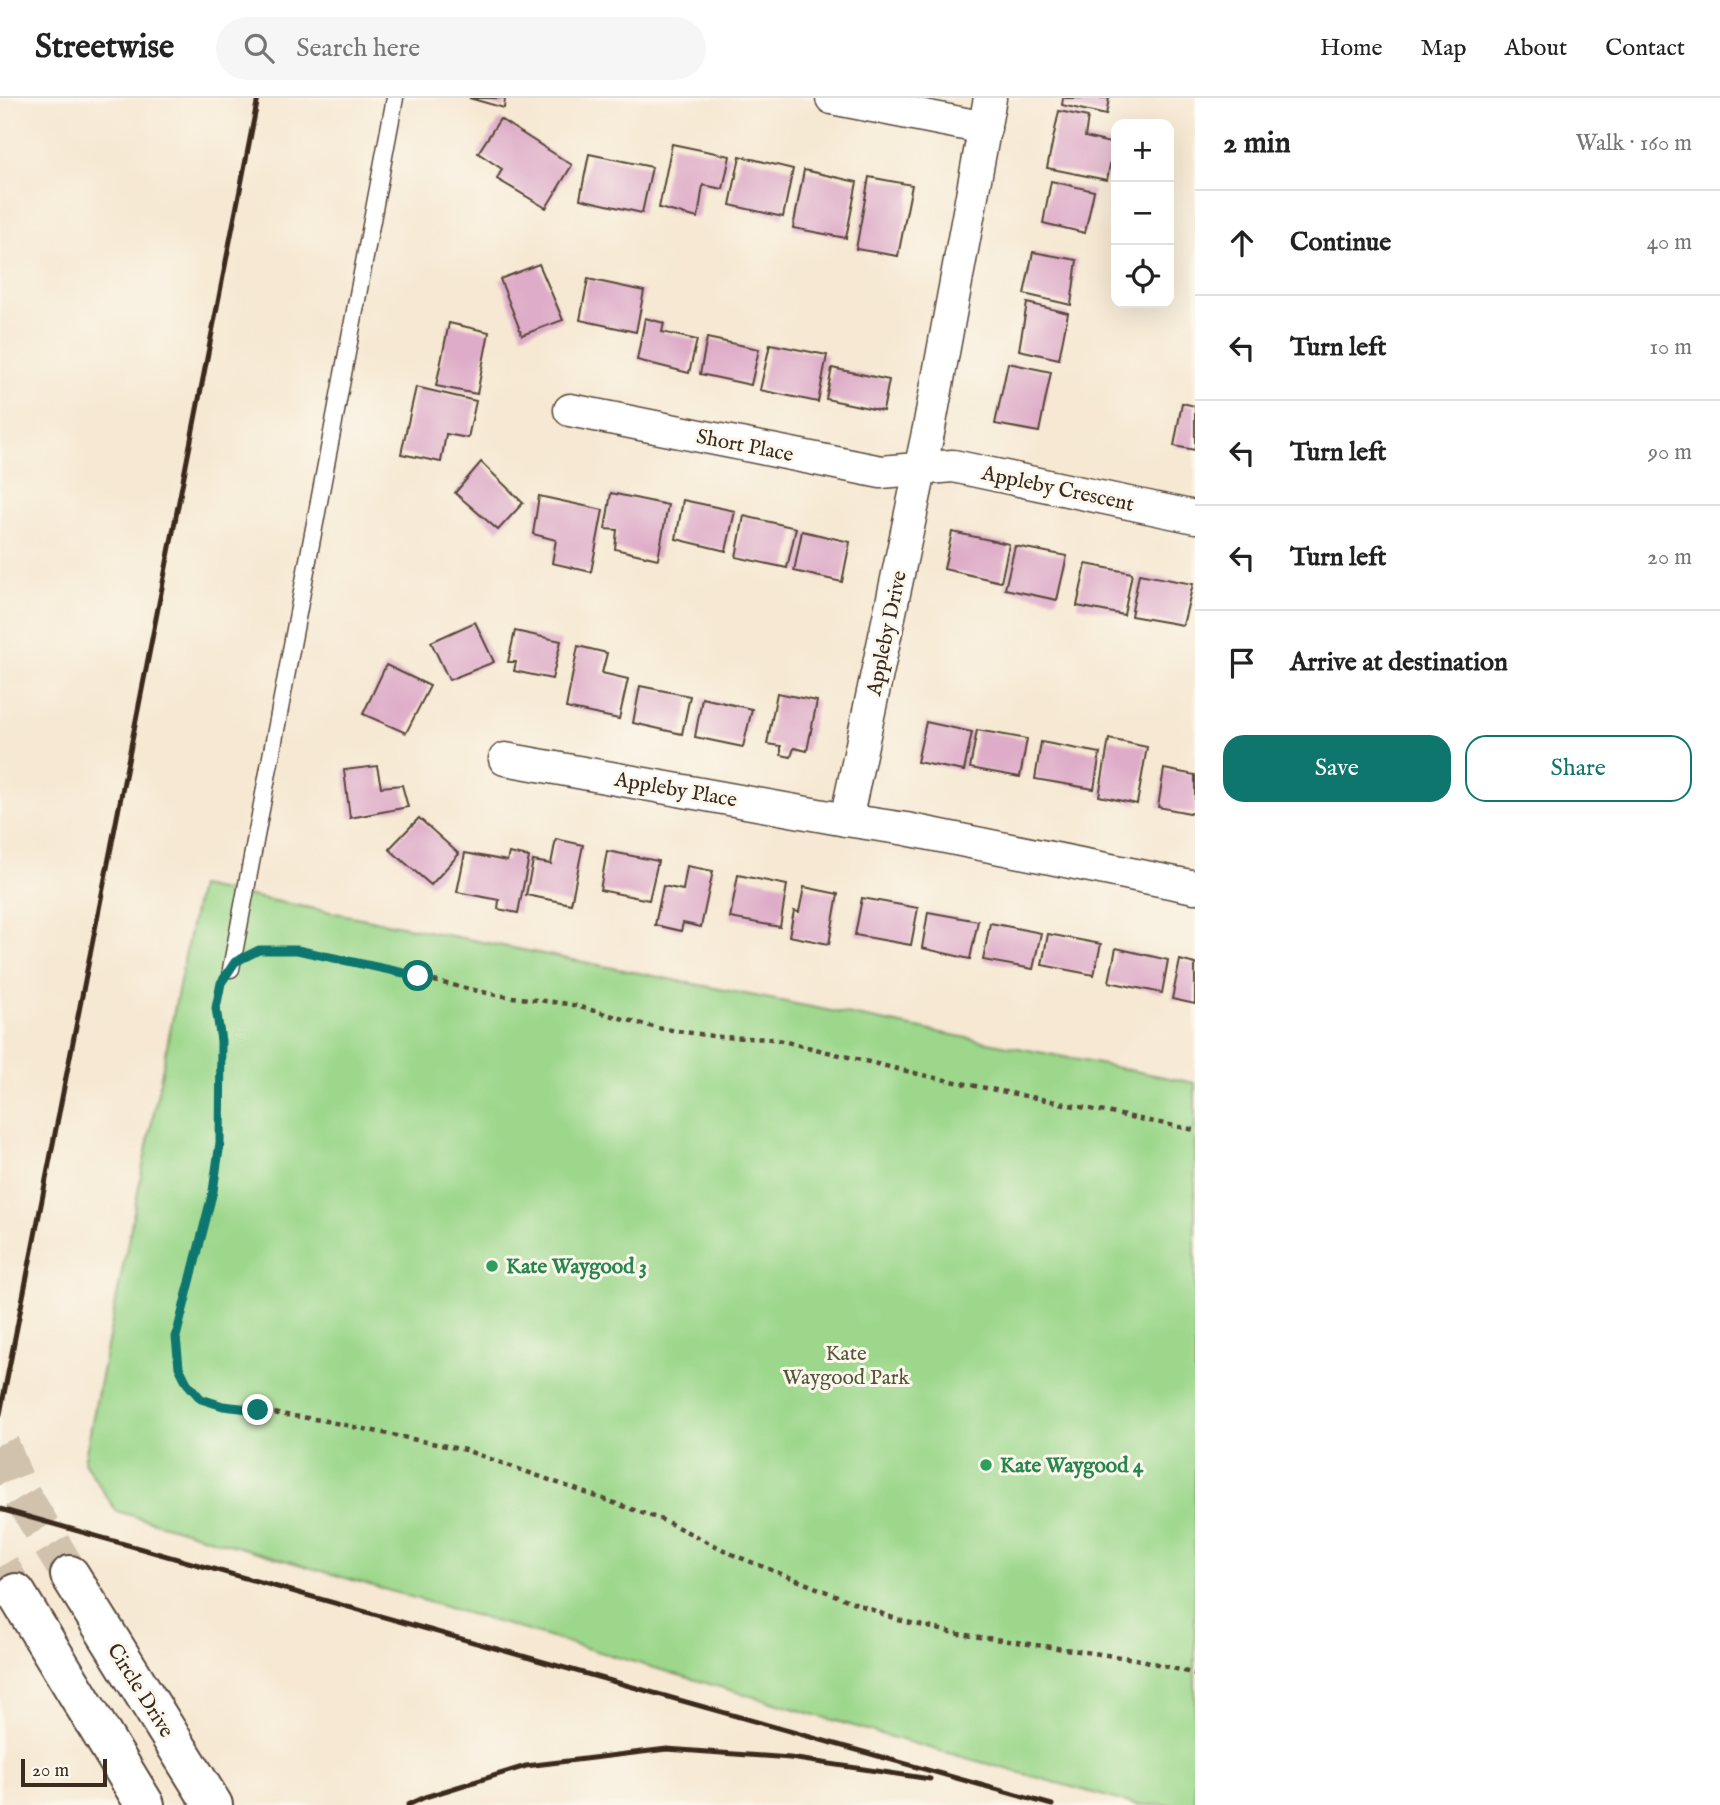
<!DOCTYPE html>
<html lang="en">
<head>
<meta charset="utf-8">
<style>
	:root { --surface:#fff; --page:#f6f6f6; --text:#222; --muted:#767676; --line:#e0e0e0; --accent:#0f766e }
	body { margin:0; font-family:"IM FELL English",serif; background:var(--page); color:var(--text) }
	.controls { position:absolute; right:21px; top:21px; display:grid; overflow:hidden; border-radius:14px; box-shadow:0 7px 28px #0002 }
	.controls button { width:63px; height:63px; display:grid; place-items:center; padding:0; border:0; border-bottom:2px solid var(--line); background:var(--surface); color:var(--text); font:35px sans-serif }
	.scale { position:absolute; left:21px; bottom:18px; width:86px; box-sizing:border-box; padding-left:7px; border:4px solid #3b2a1e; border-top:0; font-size:19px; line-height:24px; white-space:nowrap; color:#3b2a1e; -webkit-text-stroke:5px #fbf7ec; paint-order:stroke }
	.stop { position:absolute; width:21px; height:21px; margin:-16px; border:5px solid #0f766e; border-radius:50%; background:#fff }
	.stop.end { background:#0f766e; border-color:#fff; box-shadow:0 2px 7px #0008 }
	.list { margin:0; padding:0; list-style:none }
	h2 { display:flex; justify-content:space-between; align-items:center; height:91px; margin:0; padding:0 28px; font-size:30px }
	h2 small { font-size:23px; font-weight:400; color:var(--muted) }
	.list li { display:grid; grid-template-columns:46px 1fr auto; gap:21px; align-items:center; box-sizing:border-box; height:105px; padding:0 28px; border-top:2px solid var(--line) }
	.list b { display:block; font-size:26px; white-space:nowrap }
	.list em { font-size:23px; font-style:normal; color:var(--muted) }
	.actions { display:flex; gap:14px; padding:21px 28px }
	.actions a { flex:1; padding:16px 0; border:2px solid var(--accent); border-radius:21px; text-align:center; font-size:24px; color:var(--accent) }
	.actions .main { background:var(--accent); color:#fff }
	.icon { flex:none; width:38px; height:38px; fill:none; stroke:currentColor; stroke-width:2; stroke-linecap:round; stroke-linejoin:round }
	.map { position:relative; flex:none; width:1195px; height:1707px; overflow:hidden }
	header { display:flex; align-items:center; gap:42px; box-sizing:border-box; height:98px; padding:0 35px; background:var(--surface); border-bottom:2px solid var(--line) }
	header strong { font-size:33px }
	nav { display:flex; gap:38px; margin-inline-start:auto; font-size:24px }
	.search { width:490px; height:63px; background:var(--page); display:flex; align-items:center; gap:18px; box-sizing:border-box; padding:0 24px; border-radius:38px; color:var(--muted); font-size:26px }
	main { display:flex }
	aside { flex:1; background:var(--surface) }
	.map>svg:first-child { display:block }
</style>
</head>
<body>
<header>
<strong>Streetwise</strong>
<div class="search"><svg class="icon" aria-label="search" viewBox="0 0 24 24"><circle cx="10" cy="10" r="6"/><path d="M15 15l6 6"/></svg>Search here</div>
<nav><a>Home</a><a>Map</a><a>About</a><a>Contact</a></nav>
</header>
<main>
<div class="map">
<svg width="1195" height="1707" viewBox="0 0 1195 1707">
	<rect width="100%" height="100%" fill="#fbf7ec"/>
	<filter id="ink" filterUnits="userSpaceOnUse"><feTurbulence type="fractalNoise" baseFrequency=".0143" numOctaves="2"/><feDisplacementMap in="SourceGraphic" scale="14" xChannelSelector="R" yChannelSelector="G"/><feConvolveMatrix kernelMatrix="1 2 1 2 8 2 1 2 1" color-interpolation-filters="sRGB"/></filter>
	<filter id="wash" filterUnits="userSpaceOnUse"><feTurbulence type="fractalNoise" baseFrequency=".00686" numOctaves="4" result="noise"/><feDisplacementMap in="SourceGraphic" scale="28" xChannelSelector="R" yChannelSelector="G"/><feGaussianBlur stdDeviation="1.57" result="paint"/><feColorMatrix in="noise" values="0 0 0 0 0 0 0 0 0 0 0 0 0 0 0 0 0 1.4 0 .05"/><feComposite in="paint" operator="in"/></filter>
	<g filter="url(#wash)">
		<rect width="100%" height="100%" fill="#f6e8d2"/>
		<!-- green -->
		<path fill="#9cd78b" stroke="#6c8054" stroke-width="2" d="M199 788 1195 985V1707H1137L908 1644 116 1413 84 1364Z"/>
		<g id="blocks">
			<!-- building -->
			<g fill="#deacc8">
				<path d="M469 0H505L504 10Z"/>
				<path d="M1063 0H1109L1106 17 1062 7Z"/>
				<path d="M1059 13 1088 19 1085 39 1114 46 1107 82 1047 70Z"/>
				<path d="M500 21 572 67 546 110 497 81 502 71 478 55Z"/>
				<path d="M672 46 730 58 723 91 703 87 698 120 659 110Z"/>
				<path d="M589 56 652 69 642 115 580 101Z"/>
				<path d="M740 58 793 71 783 119 730 107Z"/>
				<path d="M804 72 857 84 846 140 793 130Z"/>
				<path d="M869 79 912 87 898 158 856 151Z"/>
				<path d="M1051 83 1094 93 1085 135 1043 125Z"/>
				<path d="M1033 154 1077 162 1071 207 1024 196Z"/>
				<path d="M539 166 563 222 522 237 500 181Z"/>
				<path d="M588 181 644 193 636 234 580 222Z"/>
				<path d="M1027 205 1068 215 1059 261 1019 252Z"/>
				<path d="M645 220 664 225 662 234 697 242 689 275 637 262Z"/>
				<path d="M449 225 489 234 477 296 436 288Z"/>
				<path d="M707 240 759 251 751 287 700 276Z"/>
				<path d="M770 246 827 257 818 304 760 292Z"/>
				<path d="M1008 265 1051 274 1039 334 995 326Z"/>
				<path d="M832 270 889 282 883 313 826 301Z"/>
				<path d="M416 289 476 303 468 340 446 336 441 364 401 356Z"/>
				<path d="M1182 305 1195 308V352L1174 348Z"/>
				<path d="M481 364 523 405 498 432 455 395Z"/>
				<path d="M611 395 668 407 658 461 615 451 617 432 605 431Z"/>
				<path d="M539 398 603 412 591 474 552 465 556 442 533 436Z"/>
				<path d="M683 402 735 413 726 453 676 441Z"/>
				<path d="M744 418 796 430 787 470 736 459Z"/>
				<path d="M802 433 850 444 842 484 794 473Z"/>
				<path d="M952 434 1009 446 1001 484 944 471Z"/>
				<path d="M1015 448 1067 458 1057 502 1005 491Z"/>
				<path d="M1086 466 1132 475 1124 517 1077 508Z"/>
				<path d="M1139 476 1193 486 1183 527 1131 518Z"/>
				<path d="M475 524 494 564 449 582 431 544Z"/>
				<path d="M515 533 561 543 552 581 514 573 516 564H508Z"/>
				<path d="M578 548 607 555 602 575 628 581 619 621 566 610Z"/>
				<path d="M386 567 430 588 406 635 363 616Z"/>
				<path d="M640 588 690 598 682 636 633 625Z"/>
				<path d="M777 595 817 603 807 653 794 650 791 659 781 657V648L767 646Z"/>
				<path d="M702 600 752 611 743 649 695 639Z"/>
				<path d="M926 624 972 634 964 673 917 664Z"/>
				<path d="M977 632 1027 641 1020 679 970 670Z"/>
				<path d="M1109 641 1147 649 1137 706 1099 698Z"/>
				<path d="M1041 644 1100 655 1094 691 1035 681Z"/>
				<path d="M377 668 381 689 402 687 408 709 350 720 344 672Z"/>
				<path d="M1164 671 1195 677V716L1158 709Z"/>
				<path d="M419 720 459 756 431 787 389 751Z"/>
				<path d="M556 741 583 747 571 806 526 797 533 763 551 766Z"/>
				<path d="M607 753 658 763 649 802 600 792Z"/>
				<path d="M465 755 507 763 509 755 529 759 518 815 498 811 499 802 457 794Z"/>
				<path d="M687 768 713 773 701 829 683 825 681 833 655 827 663 788 683 792Z"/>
				<path d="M738 777 787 787 780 829 730 820Z"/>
				<path d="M804 789 838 796 829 846 789 838 794 813 799 814Z"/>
				<path d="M862 800 918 810 911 847 855 837Z"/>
				<path d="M928 814 978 823 970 861 922 850Z"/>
				<path d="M990 825 1041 835 1033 871 983 862Z"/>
				<path d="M1048 836 1101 846 1094 877 1042 867Z"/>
				<path d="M1116 850 1168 862 1162 895 1109 884Z"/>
				<path d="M1180 862 1195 866V906L1172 901Z"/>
			</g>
		</g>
	</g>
	<g filter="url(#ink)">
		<use href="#blocks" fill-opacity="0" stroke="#574639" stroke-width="2"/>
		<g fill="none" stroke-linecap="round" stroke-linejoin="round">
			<!-- highway-tunnel -->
			<g stroke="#d1c2ae" stroke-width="38" stroke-dasharray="38 19" stroke-linecap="butt">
				<path d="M0 1346 18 1391 70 1477"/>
				<path d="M0 1469 16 1495"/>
			</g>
			<!-- lane casing -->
			<g stroke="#574639" stroke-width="19">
				<path id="lane" d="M231 871 395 0"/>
			</g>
			<!-- street casing -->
			<g stroke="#574639" stroke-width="35">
				<g id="street">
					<path d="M832 0 985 30"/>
					<path d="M990 0 929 330 846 722 906 731 1195 789"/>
					<path d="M570 312 881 374 953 368 1195 419"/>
					<path d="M505 661 846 722"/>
				</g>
			</g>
			<!-- highway casing -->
			<g stroke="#574639" stroke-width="42">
				<g id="highway">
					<path d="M70 1477 213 1707"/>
					<path d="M16 1495 145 1707"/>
				</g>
			</g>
			<!-- path -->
			<g stroke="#574639" stroke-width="4.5" stroke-dasharray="5 5" stroke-linecap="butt">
				<path d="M257 853 297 852 496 897 569 906 657 930 720 939 774 941 931 979 1195 1032"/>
				<path d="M220 889 216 910 221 944 220 1045 213 1093 176 1239 179 1269 187 1285 201 1301 224 1308 321 1322 465 1352 665 1423 736 1458 898 1522 959 1536 1142 1562 1195 1576"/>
			</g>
			<!-- lane -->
			<use href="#lane" stroke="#fff" stroke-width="16"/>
			<!-- street -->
			<use href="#street" stroke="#fff" stroke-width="32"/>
			<!-- highway -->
			<use href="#highway" stroke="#fff" stroke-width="38"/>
			<!-- rail -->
			<g stroke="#3b2a1e" stroke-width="5">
				<path d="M0 1316 258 0"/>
				<path d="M0 1411 1052 1707"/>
				<path d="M408 1707 425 1699 526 1668 667 1651 790 1660 930 1681"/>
			</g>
		</g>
	</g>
	<g fill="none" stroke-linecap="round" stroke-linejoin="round" filter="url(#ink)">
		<!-- route -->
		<path stroke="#0f766e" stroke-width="9" d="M258 1312 223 1308 201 1301 187 1285 179 1269 176 1239 213 1093 220 1045 221 943 216 910 221 885 235 864 259 852H297L418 878"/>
	</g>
	<!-- markers -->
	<g fill="#2e9e5b" stroke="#fbf7ec" stroke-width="2.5">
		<circle cx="492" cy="1168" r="7"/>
		<circle cx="986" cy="1367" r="7"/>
	</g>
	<g text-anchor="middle" stroke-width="6" stroke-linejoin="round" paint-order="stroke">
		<!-- street labels -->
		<g font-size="21" fill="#3b2a1e" stroke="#fbf7ec">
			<text transform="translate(745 347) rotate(11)" y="7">Short Place</text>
			<text transform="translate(1058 390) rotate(12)" y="7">Appleby Crescent</text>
			<text transform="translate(886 535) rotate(-78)" y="7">Appleby Drive</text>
			<text transform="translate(676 691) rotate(10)" y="7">Appleby Place</text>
			<text transform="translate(141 1592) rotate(58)" y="7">Circle Drive</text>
		</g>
		<!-- leisure labels -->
		<g font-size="21" font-weight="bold" fill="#27864d" stroke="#fbf7ec" text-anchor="start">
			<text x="506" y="1175">Kate Waygood 3</text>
			<text x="1000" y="1374">Kate Waygood 4</text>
		</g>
		<!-- park labels -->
		<g font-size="21" fill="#535539" stroke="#fbf7ec">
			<text x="846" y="1262">Kate<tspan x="846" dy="24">Waygood Park</tspan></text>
		</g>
	</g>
</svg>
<div class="controls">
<button>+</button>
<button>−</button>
<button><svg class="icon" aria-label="locate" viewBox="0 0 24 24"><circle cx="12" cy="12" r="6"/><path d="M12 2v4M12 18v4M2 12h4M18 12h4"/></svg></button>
</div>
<div class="scale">20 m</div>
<div class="stop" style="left:418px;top:878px"></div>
<div class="stop end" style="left:258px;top:1312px"></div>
</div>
<aside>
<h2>2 min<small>Walk · 160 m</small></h2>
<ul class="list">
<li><svg class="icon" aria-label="ahead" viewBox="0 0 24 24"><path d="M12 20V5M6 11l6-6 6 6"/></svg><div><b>Continue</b></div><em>40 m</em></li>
<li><svg class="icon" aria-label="left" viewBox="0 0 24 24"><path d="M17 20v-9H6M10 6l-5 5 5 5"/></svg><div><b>Turn left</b></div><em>10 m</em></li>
<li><svg class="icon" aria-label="left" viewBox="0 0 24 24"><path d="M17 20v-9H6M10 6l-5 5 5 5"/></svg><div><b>Turn left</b></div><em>90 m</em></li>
<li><svg class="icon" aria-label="left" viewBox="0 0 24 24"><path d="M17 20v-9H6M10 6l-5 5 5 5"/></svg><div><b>Turn left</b></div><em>20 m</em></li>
<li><svg class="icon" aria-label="arrive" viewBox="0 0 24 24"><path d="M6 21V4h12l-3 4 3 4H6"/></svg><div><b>Arrive at destination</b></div></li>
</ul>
<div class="actions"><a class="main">Save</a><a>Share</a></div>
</aside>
</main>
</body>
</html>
